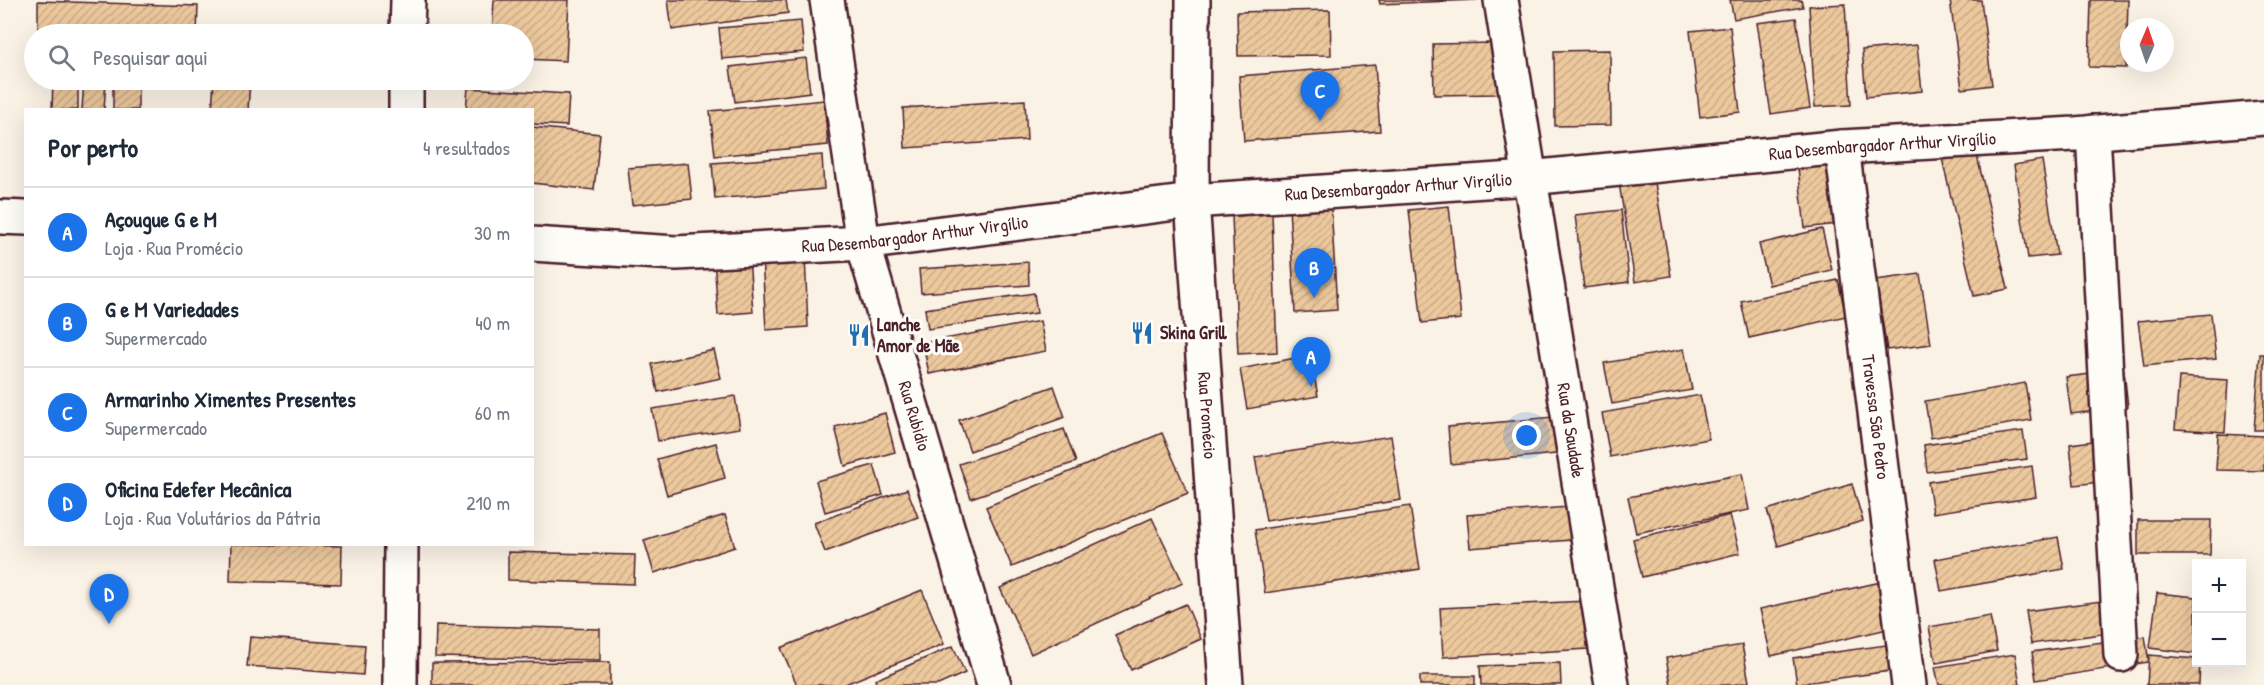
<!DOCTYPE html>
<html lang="pt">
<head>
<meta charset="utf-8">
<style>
	:root { --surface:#fff; --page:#f2f2f3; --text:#1f2937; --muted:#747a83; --line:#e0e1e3; --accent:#1a73e8 }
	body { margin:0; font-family:"Patrick Hand",sans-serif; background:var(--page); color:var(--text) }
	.controls { position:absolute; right:18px; bottom:18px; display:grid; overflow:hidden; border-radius:0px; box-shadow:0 6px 24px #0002 }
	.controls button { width:54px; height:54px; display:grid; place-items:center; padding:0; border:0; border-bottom:2px solid var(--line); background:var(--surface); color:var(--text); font:30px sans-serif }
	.compass { position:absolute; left:2120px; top:18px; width:54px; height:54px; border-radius:50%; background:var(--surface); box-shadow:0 6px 24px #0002; rotate:2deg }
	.you { position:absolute; left:1527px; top:436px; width:21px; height:21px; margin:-15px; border:4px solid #fff; border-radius:50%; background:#1a73e8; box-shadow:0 0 0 9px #1a73e833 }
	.badge { display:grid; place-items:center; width:39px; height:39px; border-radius:50%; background:var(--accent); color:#fff; font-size:20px; font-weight:700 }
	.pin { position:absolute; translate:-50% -50px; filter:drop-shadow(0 2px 3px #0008) }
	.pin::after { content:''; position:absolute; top:32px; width:21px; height:18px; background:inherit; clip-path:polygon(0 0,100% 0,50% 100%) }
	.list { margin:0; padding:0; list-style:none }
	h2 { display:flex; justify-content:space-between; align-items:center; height:78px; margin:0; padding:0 24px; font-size:26px }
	h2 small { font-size:20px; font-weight:400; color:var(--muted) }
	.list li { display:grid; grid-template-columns:39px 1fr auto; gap:18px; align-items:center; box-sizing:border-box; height:90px; padding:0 24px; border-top:2px solid var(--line) }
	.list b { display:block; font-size:22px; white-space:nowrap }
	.list p { margin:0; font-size:20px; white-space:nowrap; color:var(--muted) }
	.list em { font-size:20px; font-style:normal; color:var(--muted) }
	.icon { flex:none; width:33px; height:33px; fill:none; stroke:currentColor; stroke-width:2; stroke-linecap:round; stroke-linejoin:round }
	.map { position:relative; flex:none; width:2264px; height:685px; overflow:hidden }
	.search { position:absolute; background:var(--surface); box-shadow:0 6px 24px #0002; left:24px; top:24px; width:510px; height:66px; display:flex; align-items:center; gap:15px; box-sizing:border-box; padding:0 21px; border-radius:33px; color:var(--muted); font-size:22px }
	.panel { position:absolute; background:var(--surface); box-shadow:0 6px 24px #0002; left:24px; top:108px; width:510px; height:438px; border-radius:0px }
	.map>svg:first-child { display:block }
</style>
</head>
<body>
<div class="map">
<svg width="2264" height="685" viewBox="0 0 2264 685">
	<defs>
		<pattern id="building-hatch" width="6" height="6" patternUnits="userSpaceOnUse" patternTransform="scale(1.5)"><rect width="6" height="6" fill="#ecc89d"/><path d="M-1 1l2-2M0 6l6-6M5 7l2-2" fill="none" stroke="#ccab87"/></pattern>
	</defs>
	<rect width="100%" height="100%" fill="#faf2e5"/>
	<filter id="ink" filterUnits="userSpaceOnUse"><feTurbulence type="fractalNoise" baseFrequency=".0167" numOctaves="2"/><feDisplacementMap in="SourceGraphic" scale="12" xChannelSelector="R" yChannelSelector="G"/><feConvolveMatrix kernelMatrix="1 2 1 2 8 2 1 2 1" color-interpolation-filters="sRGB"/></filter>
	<g filter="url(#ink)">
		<!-- building -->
		<g fill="url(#building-hatch)" stroke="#4a1f2b" stroke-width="1.5">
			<path d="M494 0H569L566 61 524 59V34H492Z"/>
			<path d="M668 0H786L788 13 672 30Z"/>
			<path d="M1379 0H1477L1380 4Z"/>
			<path d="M1730 0H1801L1803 7 1734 19Z"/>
			<path d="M1950 0H1981L1992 85 1962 89Z"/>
			<path d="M2091 0H2128L2126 68 2089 67Z"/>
			<path d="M38 1 198 6 197 34H38Z"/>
			<path d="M1845 4 1851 105 1815 107 1809 6Z"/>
			<path d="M1330 10 1331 55 1238 56 1237 12Z"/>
			<path d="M1796 18 1810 108 1771 114 1757 23Z"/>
			<path d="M801 21 804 52 722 59 719 28Z"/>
			<path d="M249 25 366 34H249Z"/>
			<path d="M1730 27 1740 112 1700 117 1690 31Z"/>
			<path d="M1497 43 1498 94 1434 95 1433 44Z"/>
			<path d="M1917 45 1922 91 1866 97 1862 50Z"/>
			<path d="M1610 50 1611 125 1555 126 1554 51Z"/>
			<path d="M806 58 810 92 735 102 730 67Z"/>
			<path d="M1375 65 1380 131 1244 141 1239 76Z"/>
			<path d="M53 80H78V110H52Z"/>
			<path d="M84 80H106L104 110H82Z"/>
			<rect x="113" y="80" width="25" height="30"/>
			<path d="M214 80H250L248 110H212Z"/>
			<path d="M468 88 569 94 567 126 532 124V110H466Z"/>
			<path d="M824 100 828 145 715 156 710 111Z"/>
			<path d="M1025 100 1027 140 905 148 903 108Z"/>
			<path d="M532 127 600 134 594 190 532 183Z"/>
			<path d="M1975 147 2008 289 1974 296 1941 154Z"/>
			<path d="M822 155 824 189 715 199 712 163Z"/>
			<path d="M2042 160 2057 255 2028 258 2014 165Z"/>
			<path d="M688 163 692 199 632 205 628 168Z"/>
			<path d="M1839 164 1845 223 1805 228 1798 168Z"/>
			<path d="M1654 177 1671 276 1635 282 1619 183Z"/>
			<path d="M1331 204 1337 310 1295 313 1289 207Z"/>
			<path d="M1449 206 1461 319 1422 323 1409 210Z"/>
			<path d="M1621 210 1629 282 1584 288 1575 215Z"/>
			<path d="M1272 214 1277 352 1238 354 1232 216Z"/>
			<path d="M1822 229 1832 270 1769 285 1759 244Z"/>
			<path d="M805 255 808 327 766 330 762 257Z"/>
			<path d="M749 257 753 312 718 315 714 259Z"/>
			<path d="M1028 262 1029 285 921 293 919 269Z"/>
			<path d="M1920 274 1931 344 1887 350 1876 280Z"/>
			<path d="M1838 280 1846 316 1749 338 1741 301Z"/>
			<path d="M1034 293 1037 313 928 329 925 309Z"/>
			<path d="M2211 314 2216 359 2144 366 2138 321Z"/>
			<path d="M1040 321 1046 351 929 374 923 343Z"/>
			<path d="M1684 349 1692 390 1612 404 1604 363Z"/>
			<path d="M714 350 721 378 658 392 652 364Z"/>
			<path d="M2260 354H2264V430H2254Z"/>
			<path d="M1310 355 1318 396 1247 409 1240 369Z"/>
			<path d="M2124 370 2128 407 2071 414 2066 377Z"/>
			<path d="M2179 377 2228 380 2225 432 2175 429Z"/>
			<path d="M2025 383 2031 420 1931 438 1925 401Z"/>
			<path d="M1054 386 1065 417 970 451 959 420Z"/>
			<path d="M1700 395 1709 439 1610 457 1602 413Z"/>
			<path d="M735 396 740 428 658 441 652 409Z"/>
			<path d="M885 413 895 452 845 466 835 427Z"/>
			<path d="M1553 417 1556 454 1451 464 1448 427Z"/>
			<path d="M1064 429 1076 462 971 498 959 464Z"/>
			<path d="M2023 431 2027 459 1927 472 1924 445Z"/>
			<path d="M1162 433 1188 493 1012 567 986 507Z"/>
			<path d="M2218 434 2264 436V471L2216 470Z"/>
			<path d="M1391 436 1401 500 1266 521 1255 457Z"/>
			<path d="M2124 437 2128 479 2074 485 2070 444Z"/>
			<path d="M716 443 725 478 667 495 657 459Z"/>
			<path d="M874 465 883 495 825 512 816 481Z"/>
			<path d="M2032 466 2036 497 1933 513 1928 482Z"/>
			<path d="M1742 474 1749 510 1636 533 1628 497Z"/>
			<path d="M1852 484 1863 521 1778 546 1767 510Z"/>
			<path d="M907 489 918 517 825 552 814 523Z"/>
			<path d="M1410 506 1420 569 1265 593 1255 530Z"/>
			<path d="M1568 507 1571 540 1470 548 1467 515Z"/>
			<path d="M725 515 735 547 654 573 644 540Z"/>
			<path d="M1730 515 1740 553 1642 577 1633 539Z"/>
			<path d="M1152 518 1183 583 1031 654 1000 588Z"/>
			<path d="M2138 520H2211L2210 555H2138Z"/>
			<path d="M2058 537 2064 569 1941 591 1935 559Z"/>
			<path d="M231 544 342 546 341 584 230 581Z"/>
			<path d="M508 552 635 555 634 584 508 580Z"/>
			<path d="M1881 582 1892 628 1771 656 1760 609Z"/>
			<path d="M922 590 944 644 843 685H797L781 648Z"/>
			<path d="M2157 593 2196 597V654L2150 648Z"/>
			<path d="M2124 598 2129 630 2031 644 2026 611Z"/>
			<path d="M1587 601 1589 649 1443 657 1440 608Z"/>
			<path d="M1186 604 1201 639 1131 670 1115 635Z"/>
			<path d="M1990 616 1997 651 1936 663 1929 627Z"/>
			<path d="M436 625 600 629V660L435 657Z"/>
			<path d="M2145 636 2149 662 2036 680 2032 652Z"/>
			<path d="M250 637 365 645 363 675 247 666Z"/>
			<path d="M1742 645 1749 682 1731 685H1671L1666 658Z"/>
			<path d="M1886 645 1890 671 1797 684 1793 658Z"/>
			<path d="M953 646 965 673 938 685H877L875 680Z"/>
			<path d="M2015 654 2020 685H1939L1935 667Z"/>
			<path d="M2149 655 2196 659V662H2200L2199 685H2147Z"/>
			<path d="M610 662V685H432V663Z"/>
			<path d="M1560 663 1561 685H1481L1480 666Z"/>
			<rect x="1420" y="676" width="55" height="9"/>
		</g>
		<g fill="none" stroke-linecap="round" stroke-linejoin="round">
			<!-- minor casing -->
			<g stroke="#4a1f2b" stroke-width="38">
				<g id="minor">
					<path id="s1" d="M827 0 863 243 994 685"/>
					<path id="s2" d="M1193 0 1192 201 1226 685"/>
					<path id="s3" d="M1501 0 1612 685"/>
					<path d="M407 34 408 0"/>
					<path d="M406 110V80"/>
					<path d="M2093 132 2121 655"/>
					<path id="s4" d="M1842 147 1909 685"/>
					<path d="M0 217 26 218"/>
					<path id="s5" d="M532 244 676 253 863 243 1192 201 1529 178 1842 147 2075 134 2264 118"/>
					<path d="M400 685 401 544"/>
				</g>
			</g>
			<!-- minor -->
			<use href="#minor" stroke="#fdfcf7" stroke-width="33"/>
		</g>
	</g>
	<!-- icons -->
	<defs>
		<g id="restaurant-bare" transform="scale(1.8)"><path d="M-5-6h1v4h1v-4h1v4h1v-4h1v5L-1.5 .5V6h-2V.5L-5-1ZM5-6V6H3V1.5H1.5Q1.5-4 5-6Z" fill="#1f6fb2" stroke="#fdfcf7" stroke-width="2.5" paint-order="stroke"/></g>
	</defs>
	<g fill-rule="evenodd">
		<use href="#restaurant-bare" x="1142" y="333"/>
		<use href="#restaurant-bare" x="859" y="335"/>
	</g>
	<g text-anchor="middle" stroke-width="6" stroke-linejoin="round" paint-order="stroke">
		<!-- street labels -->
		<g font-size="18" fill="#4a1f2b" stroke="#fdfcf7">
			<text dy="6" stroke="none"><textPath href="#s5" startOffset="1356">Rua Desembargador Arthur Virgílio</textPath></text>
			<text dy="6" stroke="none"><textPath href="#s5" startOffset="870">Rua Desembargador Arthur Virgílio</textPath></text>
			<text dy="6" stroke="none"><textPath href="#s5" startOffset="384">Rua Desembargador Arthur Virgílio</textPath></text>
			<text dy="6" stroke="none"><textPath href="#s1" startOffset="426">Rua Rubidio</textPath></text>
			<text dy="6" stroke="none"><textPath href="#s2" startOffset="416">Rua Promécio</textPath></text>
			<text dy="6" stroke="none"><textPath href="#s4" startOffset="272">Travessa São Pedro</textPath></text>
			<text dy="6" stroke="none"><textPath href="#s3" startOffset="436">Rua da Saudade</textPath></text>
		</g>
		<!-- poi labels -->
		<g font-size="18" font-weight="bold" fill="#4a1f2b" stroke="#fdfcf7" text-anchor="start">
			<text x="877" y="331">Lanche<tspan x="877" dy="21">Amor de Mãe</tspan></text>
			<text x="1160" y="339">Skina Grill</text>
		</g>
	</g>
</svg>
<div class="controls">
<button>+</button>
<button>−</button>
</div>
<svg class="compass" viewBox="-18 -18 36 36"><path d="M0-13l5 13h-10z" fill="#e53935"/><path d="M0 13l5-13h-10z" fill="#747a83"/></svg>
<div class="you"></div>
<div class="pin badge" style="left:1311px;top:387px">A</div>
<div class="pin badge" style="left:1314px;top:298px">B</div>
<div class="pin badge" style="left:1320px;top:121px">C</div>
<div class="pin badge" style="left:109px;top:624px">D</div>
<div class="search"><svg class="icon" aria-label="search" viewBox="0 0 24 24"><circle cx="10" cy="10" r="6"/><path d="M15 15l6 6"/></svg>Pesquisar aqui</div>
<section class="panel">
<h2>Por perto<small>4 resultados</small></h2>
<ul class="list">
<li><span class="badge">A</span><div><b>Açougue G e M</b><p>Loja · Rua Promécio</p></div><em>30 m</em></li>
<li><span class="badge">B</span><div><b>G e M Variedades</b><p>Supermercado</p></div><em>40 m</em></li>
<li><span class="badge">C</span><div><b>Armarinho Ximentes Presentes</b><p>Supermercado</p></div><em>60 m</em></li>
<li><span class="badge">D</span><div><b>Oficina Edefer Mecânica</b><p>Loja · Rua Volutários da Pátria</p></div><em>210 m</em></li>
</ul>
</section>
</div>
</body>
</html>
